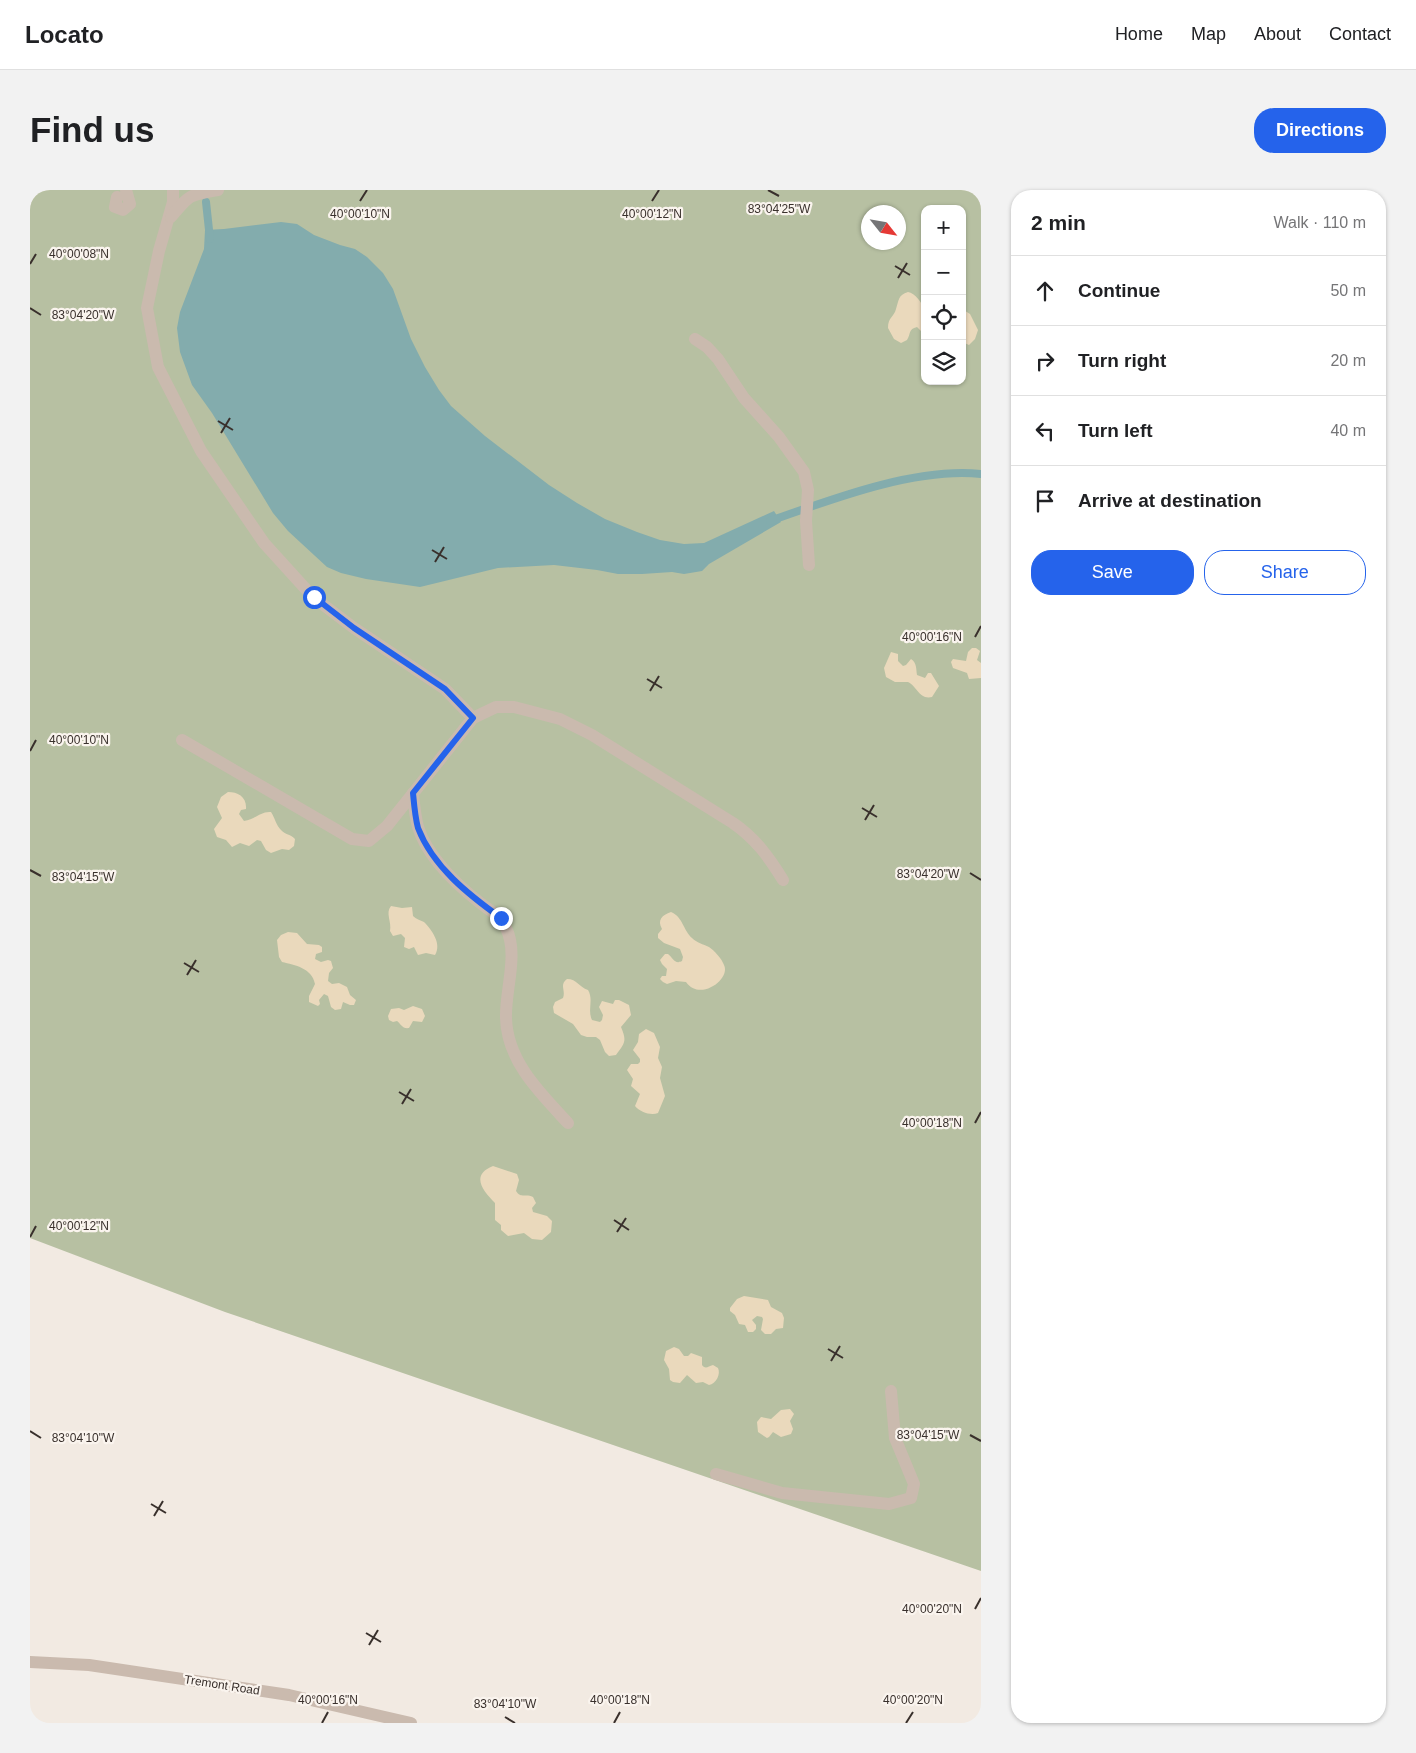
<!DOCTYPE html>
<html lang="en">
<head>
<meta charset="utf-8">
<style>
	:root { --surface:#fff; --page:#f2f2f2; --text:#202124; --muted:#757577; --line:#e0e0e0; --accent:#2563eb }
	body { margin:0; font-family:Arial,sans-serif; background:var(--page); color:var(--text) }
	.controls { position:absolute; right:15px; top:15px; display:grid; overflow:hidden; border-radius:10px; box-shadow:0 1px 4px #0004 }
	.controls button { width:45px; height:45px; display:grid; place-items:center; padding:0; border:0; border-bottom:1px solid var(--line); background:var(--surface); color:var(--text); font:25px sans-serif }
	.compass { position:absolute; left:831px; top:15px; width:45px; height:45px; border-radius:50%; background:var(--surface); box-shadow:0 1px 4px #0004; rotate:121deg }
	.stop { position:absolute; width:15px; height:15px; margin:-11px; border:4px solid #2563eb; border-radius:50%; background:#fff }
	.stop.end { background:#2563eb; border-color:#fff; box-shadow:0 1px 5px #0008 }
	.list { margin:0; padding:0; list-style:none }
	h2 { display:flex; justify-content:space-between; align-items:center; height:65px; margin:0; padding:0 20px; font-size:21px }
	h2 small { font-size:16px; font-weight:400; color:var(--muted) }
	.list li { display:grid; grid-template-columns:32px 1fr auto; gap:15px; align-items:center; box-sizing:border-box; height:70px; padding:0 20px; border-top:1px solid var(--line) }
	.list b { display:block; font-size:19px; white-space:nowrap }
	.list em { font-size:16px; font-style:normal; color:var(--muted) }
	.actions { display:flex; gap:10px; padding:15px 20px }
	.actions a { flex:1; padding:11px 0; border:1px solid var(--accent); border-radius:20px; text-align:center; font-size:18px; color:var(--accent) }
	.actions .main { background:var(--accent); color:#fff }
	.icon { flex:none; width:28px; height:28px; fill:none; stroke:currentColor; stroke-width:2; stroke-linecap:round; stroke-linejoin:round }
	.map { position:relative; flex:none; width:951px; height:1533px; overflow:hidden; border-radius:20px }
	header { display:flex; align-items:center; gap:30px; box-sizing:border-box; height:70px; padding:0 25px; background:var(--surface); border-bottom:1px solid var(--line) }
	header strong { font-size:24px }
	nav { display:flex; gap:28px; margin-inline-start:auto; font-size:18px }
	.intro { display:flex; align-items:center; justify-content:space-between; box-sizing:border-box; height:120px; padding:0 30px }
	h1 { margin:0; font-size:35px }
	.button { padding:12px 22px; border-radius:20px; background:var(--accent); color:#fff; font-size:18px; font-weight:700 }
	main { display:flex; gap:30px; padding:0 30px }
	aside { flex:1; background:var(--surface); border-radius:20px; box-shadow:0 1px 4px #0004 }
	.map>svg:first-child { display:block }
</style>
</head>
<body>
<header>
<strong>Locato</strong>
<nav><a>Home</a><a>Map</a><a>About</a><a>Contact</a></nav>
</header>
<div class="intro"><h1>Find us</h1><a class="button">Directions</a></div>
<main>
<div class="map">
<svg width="951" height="1533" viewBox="0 0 951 1533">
	<rect width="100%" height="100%" fill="#f2eae2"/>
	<!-- green -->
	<path fill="#b7c0a2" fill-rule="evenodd" d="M0 0H951V1381L195 1122 0 1048ZM895 19H932V191H895ZM838 22H868V52H838Z"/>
	<!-- sand -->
	<g fill="#ead9bc">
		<path d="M878 102C885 103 892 113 895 120 897 125 895 147 895 154L893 143 887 137C878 139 881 144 877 150L871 153 864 149 858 138C858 127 864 127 866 119 869 110 868 105 878 102Z"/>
		<path d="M932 119 940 124 948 140 945 149 939 155 932 152Z"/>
		<path d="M942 458H946L950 461 947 470 951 473V488L939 489 937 483 923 478 921 472 923 469 936 471 938 462Z"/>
		<path d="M861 462 868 464V471L873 476 876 475 881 469C887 473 886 479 887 485L895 488 898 483H901L909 496 902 507C889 510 887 496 878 492H865L856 487 854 478Z"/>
		<path d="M198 602C208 602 217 607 216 619L211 620 209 624 214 631C225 630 230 621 241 622 245 628 246 635 251 640 255 645 261 644 265 649L264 656 259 660 252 659 241 663 236 660 231 651 227 650 219 656 210 653 202 657 196 650 187 647 184 639 192 628 187 617 191 607Z"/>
		<path d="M361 716 372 718 382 717 383 726C386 729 390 730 394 732 402 740 412 754 405 765L396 763 388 765 384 757 379 759 374 757 375 748 371 744 363 746 360 741C362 732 355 723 361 716Z"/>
		<path d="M641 722C653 727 653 740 662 748 667 753 673 754 679 757 684 760 692 769 694 775 701 789 670 812 656 792L646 791 637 794 633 792 630 789 632 786H636L637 779 632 774 630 770 635 764H638C643 768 645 775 652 771L653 767 650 759 634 753 628 748V744L632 739C627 730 632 725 641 722Z"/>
		<path d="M258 742 267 743 277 754 289 755 292 757V762L286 764 285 769 291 772 298 770 301 771 303 778 299 783 298 791 302 794 309 793 317 797 320 805 326 810 324 815H320L313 812 311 819 305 820 301 817 298 806 294 804 289 810 290 814 288 816 279 812V806L285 794C282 778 265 775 252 772L249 767 247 750 251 745Z"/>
		<path d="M537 789C547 789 549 797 558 800 564 810 557 820 562 830L570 832 572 830 573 825 569 817 572 811 583 814 585 810H589L599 815 601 825 591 837C597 851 595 853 586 865L579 866 575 862 570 850 566 847H557L551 845 543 834 524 823 523 817 525 812 533 808C536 800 529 795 537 789Z"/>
		<path d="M383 816 392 819 395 826 392 832 383 831 379 838C372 839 371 834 367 831L363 832 359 830 358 826 361 819 369 818 374 820Z"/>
		<path d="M616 839 624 843 630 857 628 868 632 877 630 888 635 906 628 923C621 926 610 922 605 916L610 904 601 896 603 889 597 880 601 874H608L610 872V869L603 860 608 852 609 844Z"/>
		<path d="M463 976 487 984 489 990 486 1001C491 1009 496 1003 503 1007L506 1013 502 1018 503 1022 517 1026 522 1031 521 1042 512 1050 502 1049 494 1043 478 1046 471 1040V1035L465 1030V1013C453 1001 440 985 463 976Z"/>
		<path d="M714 1106 738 1110 741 1117 752 1123 754 1128 753 1138 746 1139 741 1144H735L731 1140 733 1129 732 1127 727 1126 722 1130 726 1135V1139L723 1142H718L715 1135 709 1134 705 1125 700 1121V1118L707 1109Z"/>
		<path d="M644 1157 649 1159 654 1166H658L661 1163 672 1167V1175C676 1180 678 1176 683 1175L688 1178C691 1184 686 1194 679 1195L673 1192 666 1193 657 1185 650 1193 643 1192 640 1190 639 1179 634 1170 636 1161Z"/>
		<path d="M760 1219 764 1224 760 1231 763 1239 761 1244 751 1247 743 1242 739 1247 737 1248 728 1242 727 1232 731 1227 741 1229 751 1220Z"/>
	</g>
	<!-- water -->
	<path fill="#83acad" d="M251 32 267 34 284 45 310 55 325 59 337 67 353 83 363 99 381 149 395 177 409 200 421 216 455 246 519 295 547 313 575 329 607 342 630 350 654 354 674 353 744 321 751 332 679 374 672 381 654 384 642 382 612 384H588L567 380 524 375 468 378 390 397 336 389 311 383 297 377 258 341 243 323 182 223 162 195 150 162 147 138 150 122 174 59 175 40 194 39Z"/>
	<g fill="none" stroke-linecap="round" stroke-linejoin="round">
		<!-- stream -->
		<g stroke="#83acad" stroke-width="8">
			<path d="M176 12 180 49"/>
			<path d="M740 331C802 309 886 277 951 284"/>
		</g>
		<!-- service -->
		<g stroke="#cabaae" stroke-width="12">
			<path d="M143 0V12L129 61 117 118 128 177 171 261 234 353 283 407 324 438 415 499 443 528"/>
			<path d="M87 7 85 17 93 20 100 14 96 0"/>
			<path d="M141 27C160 4 159 5 188 0"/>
			<path d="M665 149 677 157 688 169 714 208 749 247 774 282 778 300 776 331 779 375"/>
			<path d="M152 550 322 649 339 651 357 636 443 528 466 517H484L530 529 562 545 703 633C725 648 739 667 753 690"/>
			<path d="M383 603C384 614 385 626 388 637 397 666 426 694 449 712 460 721 470 725 476 738 489 764 475 800 476 828 477 871 510 903 538 933"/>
			<path d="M686 1284 752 1303 859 1314 881 1308 884 1294 865 1248 861 1201"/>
		</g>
		<!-- minor -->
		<path stroke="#cabaae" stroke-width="12" d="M0 1472 59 1475 259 1505 381 1533"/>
	</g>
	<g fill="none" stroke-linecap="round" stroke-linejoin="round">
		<!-- route -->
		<path stroke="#2563eb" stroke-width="6" d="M284 407 324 438 415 499 443 528 383 603C384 614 385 627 388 638 403 677 439 705 471 728"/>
	</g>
	<!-- ticks -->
	<path fill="none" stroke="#39302c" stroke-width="2" d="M738 0 749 6M330 11 337 0M622 11 629 0M0 74 6 64M865 76 880 85M868 88 877 73M0 118 11 125M188 231 203 240M191 243 200 228M402 360 417 369M405 372 414 357M945 447 951 436M617 489 632 498M620 501 629 486M0 561 6 550M832 618 847 627M835 630 844 615M0 680 11 686M940 683 951 690M154 773 169 782M157 785 166 770M369 902 384 911M372 914 381 899M945 933 951 922M584 1030 599 1040M587 1042 596 1028M0 1047 6 1036M798 1159 813 1168M801 1171 810 1156M0 1241 11 1248M940 1245 951 1251M121 1314 136 1323M124 1326 133 1311M945 1419 951 1408M336 1443 351 1452M339 1455 348 1440M475 1527 485 1533M292 1533 298 1522M584 1533 590 1522M876 1533 883 1522"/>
	<g text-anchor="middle" stroke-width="4.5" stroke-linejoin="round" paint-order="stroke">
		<!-- street labels -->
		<g font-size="12" fill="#39302c" stroke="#faf4ee">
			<text transform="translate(192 1495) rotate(9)" y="4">Tremont Road</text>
		</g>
	</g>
	<g font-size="12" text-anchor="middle" fill="#39302c" stroke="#faf4ee" stroke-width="4.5" stroke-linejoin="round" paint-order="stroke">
		<text x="749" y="23">83°04'25"W</text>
		<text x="622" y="28">40°00'12"N</text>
		<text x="330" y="28">40°00'10"N</text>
		<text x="49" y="68">40°00'08"N</text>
		<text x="53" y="129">83°04'20"W</text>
		<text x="902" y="451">40°00'16"N</text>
		<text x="49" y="554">40°00'10"N</text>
		<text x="898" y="688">83°04'20"W</text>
		<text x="53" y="691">83°04'15"W</text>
		<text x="902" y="937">40°00'18"N</text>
		<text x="49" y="1040">40°00'12"N</text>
		<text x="898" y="1249">83°04'15"W</text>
		<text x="53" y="1252">83°04'10"W</text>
		<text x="902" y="1423">40°00'20"N</text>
		<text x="298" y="1514">40°00'16"N</text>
		<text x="590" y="1514">40°00'18"N</text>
		<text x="883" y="1514">40°00'20"N</text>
		<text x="475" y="1518">83°04'10"W</text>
	</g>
</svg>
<div class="controls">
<button>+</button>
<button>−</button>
<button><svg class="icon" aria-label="locate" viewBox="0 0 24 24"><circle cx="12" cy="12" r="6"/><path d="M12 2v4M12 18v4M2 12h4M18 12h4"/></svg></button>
<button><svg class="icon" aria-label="layers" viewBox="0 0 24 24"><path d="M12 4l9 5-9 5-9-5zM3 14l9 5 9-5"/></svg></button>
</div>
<svg class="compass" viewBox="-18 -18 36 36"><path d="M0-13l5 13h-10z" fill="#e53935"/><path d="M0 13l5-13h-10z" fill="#757577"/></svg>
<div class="stop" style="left:284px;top:407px"></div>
<div class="stop end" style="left:471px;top:728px"></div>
</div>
<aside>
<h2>2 min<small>Walk · 110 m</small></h2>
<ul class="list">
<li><svg class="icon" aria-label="ahead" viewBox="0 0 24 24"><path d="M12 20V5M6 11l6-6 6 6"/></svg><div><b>Continue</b></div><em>50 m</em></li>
<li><svg class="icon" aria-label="right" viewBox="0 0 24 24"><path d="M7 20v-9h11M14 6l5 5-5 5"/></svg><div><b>Turn right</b></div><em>20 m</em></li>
<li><svg class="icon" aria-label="left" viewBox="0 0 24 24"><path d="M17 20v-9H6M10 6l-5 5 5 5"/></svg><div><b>Turn left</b></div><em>40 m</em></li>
<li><svg class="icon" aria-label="arrive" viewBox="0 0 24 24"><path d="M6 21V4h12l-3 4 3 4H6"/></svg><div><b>Arrive at destination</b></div></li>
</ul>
<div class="actions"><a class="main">Save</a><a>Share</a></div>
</aside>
</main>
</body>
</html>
